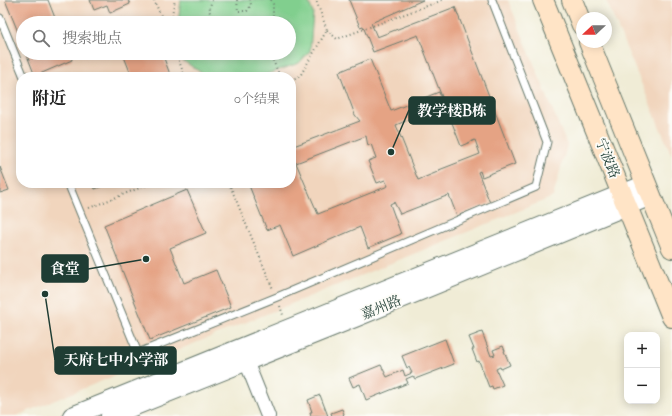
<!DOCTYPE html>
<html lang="zh">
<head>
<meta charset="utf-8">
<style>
	:root { --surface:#fff; --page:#f6f6f6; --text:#222; --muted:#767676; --line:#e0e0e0 }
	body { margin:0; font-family:"Sorts Mill Goudy","Noto Serif SC",serif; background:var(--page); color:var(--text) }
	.controls { position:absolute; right:12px; bottom:12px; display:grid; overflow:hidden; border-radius:8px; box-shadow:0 2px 10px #0003 }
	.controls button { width:36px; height:36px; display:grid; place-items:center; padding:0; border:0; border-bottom:1px solid var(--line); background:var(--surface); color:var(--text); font:20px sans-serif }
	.compass { position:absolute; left:576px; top:12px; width:36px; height:36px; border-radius:50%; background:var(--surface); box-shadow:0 2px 10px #0003; rotate:248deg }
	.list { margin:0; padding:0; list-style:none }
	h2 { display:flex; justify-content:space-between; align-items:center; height:52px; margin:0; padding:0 16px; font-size:17px }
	h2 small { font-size:13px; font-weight:400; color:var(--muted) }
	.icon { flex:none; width:22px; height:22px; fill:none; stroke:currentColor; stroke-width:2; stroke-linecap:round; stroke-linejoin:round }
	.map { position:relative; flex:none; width:672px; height:416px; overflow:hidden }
	.search { position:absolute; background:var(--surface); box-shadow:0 2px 10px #0003; left:16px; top:16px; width:280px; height:44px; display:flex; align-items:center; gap:10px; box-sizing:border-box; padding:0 14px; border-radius:22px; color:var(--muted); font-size:15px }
	.panel { position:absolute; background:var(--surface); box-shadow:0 2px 10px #0003; left:16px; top:72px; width:280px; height:116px; border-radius:16px }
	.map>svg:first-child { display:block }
</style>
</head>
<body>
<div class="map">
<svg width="672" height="416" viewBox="0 0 672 416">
	<rect width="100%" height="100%" fill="#fdfcf7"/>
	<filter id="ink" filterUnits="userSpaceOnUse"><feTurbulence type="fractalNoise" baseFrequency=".025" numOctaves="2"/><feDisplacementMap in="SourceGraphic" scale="8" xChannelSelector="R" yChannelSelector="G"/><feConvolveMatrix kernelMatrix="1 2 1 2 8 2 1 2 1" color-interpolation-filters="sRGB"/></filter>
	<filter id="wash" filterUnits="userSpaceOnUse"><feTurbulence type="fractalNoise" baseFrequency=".012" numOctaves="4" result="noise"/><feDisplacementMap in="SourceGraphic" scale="16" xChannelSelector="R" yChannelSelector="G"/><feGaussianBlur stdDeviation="0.9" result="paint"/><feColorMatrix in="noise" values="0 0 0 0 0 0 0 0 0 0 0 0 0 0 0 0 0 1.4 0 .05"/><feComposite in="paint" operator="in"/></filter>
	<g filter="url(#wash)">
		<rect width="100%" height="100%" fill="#f0ecd6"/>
		<!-- built -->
		<g fill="#f1d5bd" fill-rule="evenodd">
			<path d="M0 0H508L567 145 553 197 16 416H0ZM23 23H289V53H23ZM21 77H291V183H21Z"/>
			<path d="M606 0H672V156Z"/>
		</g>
		<!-- green -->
		<path fill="#81cf8e" stroke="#508661" d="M181 0H308L313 13 310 51 299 63 259 77H208L182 60 181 53H289V23H178Z"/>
		<g id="blocks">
			<!-- building -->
			<g fill="#e5a384" fill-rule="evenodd">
				<path d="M5 0H48L57 23H23V44Z"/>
				<path d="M90 0H128L130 4 110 13 107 5 94 10Z"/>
				<path d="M349 0H423L371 23 377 37 455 7 515 164 482 177 480 171 478 172 490 203 457 216 449 195 400 214 394 202 390 204 401 234 368 248 360 227 293 256 280 225 267 230 248 183H291V147L360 121 355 115 339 72 370 59 391 111 439 92 444 105 396 125 418 180 440 171 439 170 480 154 475 140 461 146 418 35 373 52 363 26 360 27ZM366 136 368 146 371 144 376 158 368 161 377 183 385 180 388 186 318 214 296 163Z"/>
				<path d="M26 53H70L72 60 35 76Z"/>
				<path d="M126 53H162L171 77H132L123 54Z"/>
				<path d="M0 167 9 190 0 193Z"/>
				<path d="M93 183H111L95 189Z"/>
				<path d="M187 190 206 233 170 248 184 283 216 270 231 307 150 340 104 225Z"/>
				<path d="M482 332 491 356 495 355 493 350 503 346 505 351H504L510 365 501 369 500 367 496 369 503 385 493 389 492 386 489 387 479 361 477 362 472 349H474L469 337Z"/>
				<path d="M445 339 454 364 415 379 413 376 406 379 408 383 366 400 360 384 353 387 349 378 381 365 387 377 403 370 405 376 412 373 409 367 407 368 402 356Z"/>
				<path d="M320 395 328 416H311L310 412H312L308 400Z"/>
				<path d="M342 409 344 414 343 415V416H332L331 413Z"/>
			</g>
		</g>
	</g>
	<g filter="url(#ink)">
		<use href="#blocks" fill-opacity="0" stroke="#687a6d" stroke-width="1"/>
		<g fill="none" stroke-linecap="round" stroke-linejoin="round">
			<!-- service casing -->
			<g stroke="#687a6d" stroke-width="9">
				<g id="service">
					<path d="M0 18 24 77"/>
					<path d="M68 183 138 353 277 297 536 187 547 142 492 0"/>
				</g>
			</g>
			<!-- minor casing -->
			<g stroke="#687a6d" stroke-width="16">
				<path id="minor" d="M246 361 268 416"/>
			</g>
			<!-- tertiary casing -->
			<g stroke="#687a6d" stroke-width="20">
				<g id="tertiary">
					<path d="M72 416 646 184"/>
					<path d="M110 416 355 318 651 196"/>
				</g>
			</g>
			<!-- secondary casing -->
			<g stroke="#687a6d" stroke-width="22">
				<g id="secondary">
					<path d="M543 0 672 317"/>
					<path d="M572 0 582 25"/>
					<path d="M589 42 672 248"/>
				</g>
			</g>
			<!-- path -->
			<g stroke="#687a6d" stroke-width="2" stroke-dasharray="1 3" stroke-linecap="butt">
				<path d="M154 0 164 23"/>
				<path d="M212 0 209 10 214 23"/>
				<path d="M237 0 238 11H247L251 5 250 0"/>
				<path d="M271 0 273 4V23"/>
				<path d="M172 23V14L175 0"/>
				<path d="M327 30 337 39 443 0"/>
				<path d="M176 53 185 77"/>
				<path d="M270 53 280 77"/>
				<path d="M291 80 300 76 327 30 316 0"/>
				<path d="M229 183 273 289"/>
				<path d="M89 208 152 183"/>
				<path d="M280 306 283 315"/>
			</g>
			<!-- service -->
			<use href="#service" stroke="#fff" stroke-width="7"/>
			<!-- minor -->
			<use href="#minor" stroke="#fff" stroke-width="14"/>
			<!-- tertiary -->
			<use href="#tertiary" stroke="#fff" stroke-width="18"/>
			<!-- secondary -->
			<use href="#secondary" stroke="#ffe4c6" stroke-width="20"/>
		</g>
	</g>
	<g text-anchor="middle" stroke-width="3.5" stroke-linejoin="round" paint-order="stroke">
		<!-- street labels -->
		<g font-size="14" fill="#1f3d34" stroke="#fdfcf7">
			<text transform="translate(608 158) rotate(68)" y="5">宁波路</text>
			<text transform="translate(381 307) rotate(-22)" y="5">嘉州路</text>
		</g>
	</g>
	<!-- callouts -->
	<path fill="none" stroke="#1f3d34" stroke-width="1.5" d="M391 152L409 110M146 259L88 269M45 294L55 360"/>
	<g fill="#1f3d34" stroke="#fdfcf7" stroke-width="1.5">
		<circle cx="391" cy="152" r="4"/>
		<circle cx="146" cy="259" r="4"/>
		<circle cx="45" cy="294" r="4"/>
	</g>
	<g fill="#1f3d34" stroke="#1f3d34" stroke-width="1.5">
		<rect x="409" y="97" width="86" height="27" rx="4"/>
		<rect x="42" y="255" width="46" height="27" rx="4"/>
		<rect x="55" y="347" width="121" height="27" rx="4"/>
	</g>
	<g font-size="15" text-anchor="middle" font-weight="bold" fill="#fff">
		<text x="452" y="116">教学楼B栋</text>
		<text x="65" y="274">食堂</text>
		<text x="116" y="365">天府七中小学部</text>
	</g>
</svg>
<div class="controls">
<button>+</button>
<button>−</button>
</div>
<svg class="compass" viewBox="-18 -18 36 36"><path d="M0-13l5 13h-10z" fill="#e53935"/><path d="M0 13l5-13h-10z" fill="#767676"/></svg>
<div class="search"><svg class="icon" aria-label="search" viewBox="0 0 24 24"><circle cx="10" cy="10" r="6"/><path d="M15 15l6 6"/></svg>搜索地点</div>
<section class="panel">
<h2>附近<small>0个结果</small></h2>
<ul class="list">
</ul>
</section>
</div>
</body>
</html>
